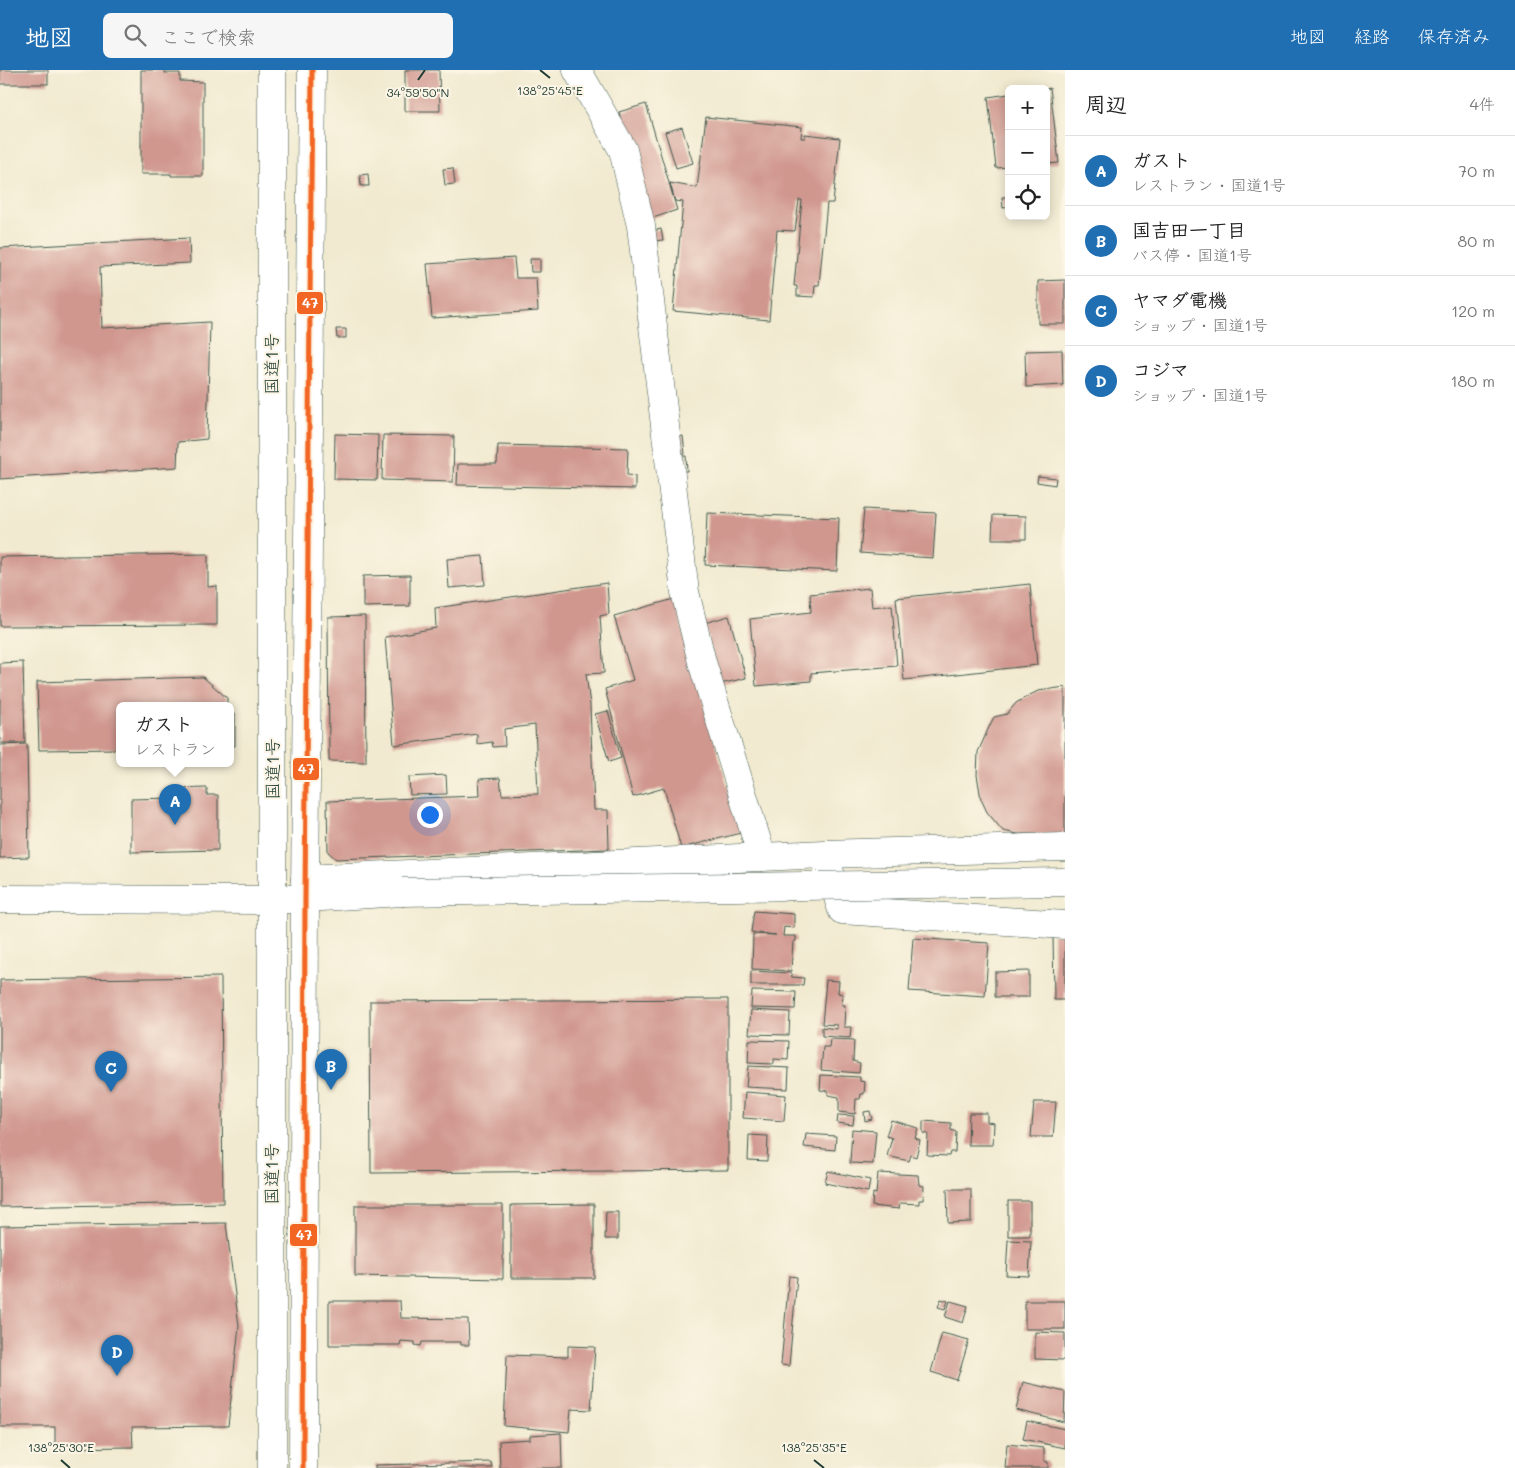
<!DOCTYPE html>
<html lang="ja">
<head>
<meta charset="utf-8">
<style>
	:root { --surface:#fff; --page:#f6f6f6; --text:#222; --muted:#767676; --line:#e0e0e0; --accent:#1f6fb2 }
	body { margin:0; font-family:Mali,"Klee One",sans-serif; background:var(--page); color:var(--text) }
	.controls { position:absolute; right:15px; top:15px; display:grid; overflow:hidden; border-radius:8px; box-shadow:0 2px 12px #0003 }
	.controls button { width:45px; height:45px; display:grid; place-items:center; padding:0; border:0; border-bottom:1px solid var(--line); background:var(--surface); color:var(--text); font:25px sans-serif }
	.you { position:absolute; left:429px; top:744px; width:18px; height:18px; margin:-12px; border:4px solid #fff; border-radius:50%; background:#1a73e8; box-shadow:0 0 0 8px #1a73e833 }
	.badge { display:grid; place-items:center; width:32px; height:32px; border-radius:50%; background:var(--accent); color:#fff; font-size:16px; font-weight:700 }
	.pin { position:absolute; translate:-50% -41px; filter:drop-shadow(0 1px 2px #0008) }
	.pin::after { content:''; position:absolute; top:26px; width:18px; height:15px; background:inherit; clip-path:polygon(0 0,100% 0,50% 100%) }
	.popup { position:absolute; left:116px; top:632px; width:118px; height:65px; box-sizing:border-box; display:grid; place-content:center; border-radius:8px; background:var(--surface); filter:drop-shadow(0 1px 4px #0005); font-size:16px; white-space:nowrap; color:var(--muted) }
	.popup b { font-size:19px; color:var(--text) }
	.popup::after { content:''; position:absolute; left:50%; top:100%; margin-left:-10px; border:10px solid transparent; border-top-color:var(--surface) }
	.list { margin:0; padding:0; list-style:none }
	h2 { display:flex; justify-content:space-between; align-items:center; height:65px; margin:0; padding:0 20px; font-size:21px }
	h2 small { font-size:16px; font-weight:400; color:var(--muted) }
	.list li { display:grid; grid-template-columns:32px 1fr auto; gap:15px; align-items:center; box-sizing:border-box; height:70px; padding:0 20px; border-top:1px solid var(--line) }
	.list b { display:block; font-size:19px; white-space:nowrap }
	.list p { margin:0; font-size:16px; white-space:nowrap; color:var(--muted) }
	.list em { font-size:16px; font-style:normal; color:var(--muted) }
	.icon { flex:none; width:28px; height:28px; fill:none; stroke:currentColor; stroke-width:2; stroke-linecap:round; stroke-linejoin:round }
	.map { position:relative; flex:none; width:1065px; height:1398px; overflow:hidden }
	header { display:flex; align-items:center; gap:30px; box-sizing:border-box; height:70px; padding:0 25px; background:var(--accent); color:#fff }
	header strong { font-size:24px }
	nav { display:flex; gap:28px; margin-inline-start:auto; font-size:18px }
	.search { width:350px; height:45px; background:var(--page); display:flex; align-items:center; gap:12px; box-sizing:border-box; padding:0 18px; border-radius:8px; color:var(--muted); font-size:19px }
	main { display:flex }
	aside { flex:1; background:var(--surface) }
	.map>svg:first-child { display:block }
</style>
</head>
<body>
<header>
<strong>地図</strong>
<div class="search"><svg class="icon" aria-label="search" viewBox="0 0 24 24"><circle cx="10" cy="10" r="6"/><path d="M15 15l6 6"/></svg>ここで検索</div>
<nav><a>地図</a><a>経路</a><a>保存済み</a></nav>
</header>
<main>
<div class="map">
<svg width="1065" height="1398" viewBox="0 0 1065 1398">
	<rect width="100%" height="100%" fill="#fcf5e5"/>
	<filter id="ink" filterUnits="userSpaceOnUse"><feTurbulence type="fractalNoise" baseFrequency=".02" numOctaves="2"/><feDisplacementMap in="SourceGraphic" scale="10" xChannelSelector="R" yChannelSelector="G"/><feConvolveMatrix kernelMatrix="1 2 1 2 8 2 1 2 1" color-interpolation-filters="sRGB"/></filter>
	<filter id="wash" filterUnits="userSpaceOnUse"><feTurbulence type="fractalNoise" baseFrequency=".0096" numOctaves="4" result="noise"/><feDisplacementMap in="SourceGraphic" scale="20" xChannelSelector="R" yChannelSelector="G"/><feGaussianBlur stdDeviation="1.12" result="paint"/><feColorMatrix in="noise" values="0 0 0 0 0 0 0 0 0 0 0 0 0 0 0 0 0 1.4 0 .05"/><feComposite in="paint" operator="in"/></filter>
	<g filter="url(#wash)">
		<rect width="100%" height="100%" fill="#f1ead0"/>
		<g id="blocks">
			<!-- building -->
			<g fill="#d0978f">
				<rect x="0" y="0" width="48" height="14"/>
				<path d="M141 0H165V3H180V11L203 12V106H171V104H141Z"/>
				<path d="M405 0H439L440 41H405Z"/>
				<path d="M1050 18 1059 93 1046 94V19Z"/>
				<path d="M1009 24V97L996 98 988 27Z"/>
				<path d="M646 34 677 140 650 149 619 42Z"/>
				<path d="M706 47 802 57 801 68H805V64L840 68 833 133H827L819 215H815L814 227 797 226V216H794L802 130H799L795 161 777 160 769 250 673 241 683 132 675 131 670 113 697 118Z"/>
				<path d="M682 57 693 93 676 98 665 62Z"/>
				<path d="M453 98 455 114 445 115 443 99Z"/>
				<path d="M368 104 369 116H361L360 105Z"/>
				<path d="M1002 127H1009V137L1003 138Z"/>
				<path d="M661 159 663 170 653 171 652 161Z"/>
				<path d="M189 168 190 193 100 197 102 258 210 252 207 369 178 372 177 397 0 409V178Z"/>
				<path d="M514 188 516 208H536L538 241 432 248 427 194Z"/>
				<path d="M530 189H540V202H531Z"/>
				<path d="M1065 210V254H1038V211Z"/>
				<path d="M336 259H346V268H337Z"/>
				<path d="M1062 280 1063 315 1026 317 1025 281Z"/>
				<path d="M335 364 378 365 377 410 334 409Z"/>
				<path d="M383 365 454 366 453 412 382 410Z"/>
				<path d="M683 366 685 384 676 385 675 367Z"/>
				<path d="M498 375 628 378 627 405 635 406V419L457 415 458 394H497Z"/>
				<path d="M677 386H686L687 401H677Z"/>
				<path d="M1038 406 1056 408 1055 415 1037 412Z"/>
				<path d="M864 439 936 443 933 488 860 483Z"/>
				<path d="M707 443 839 448 837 501 705 495Z"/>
				<path d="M993 445 1026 446V469H992Z"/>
				<path d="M208 484V517L217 516V555L0 556V487Z"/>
				<path d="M483 486 485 515 449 518 447 489Z"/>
				<path d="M410 505V536L363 537V506Z"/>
				<path d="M607 513 609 544 600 546 604 603 586 604 590 635 594 740H608L609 779 336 789 328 782 327 731 480 726 479 709 500 708 502 725 538 724 535 655 504 659 505 676 493 677 492 672 477 674V664L394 675 385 567 436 558 435 538Z"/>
				<path d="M1030 514 1037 595 904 610 896 528Z"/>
				<path d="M870 518 872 537 892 535 897 596 811 603V611L756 616 750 549 811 542 810 524Z"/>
				<path d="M674 529 741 763 681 778 664 718 633 727 605 619 633 610 614 546Z"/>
				<path d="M365 546 366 692 329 691 328 547Z"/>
				<path d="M729 546 746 608 720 614 704 553Z"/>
				<path d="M23 592 25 673H0V593Z"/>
				<path d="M203 607 227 628V636H120V679L39 680 37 612Z"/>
				<path d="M1065 617V764H1018L1003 761 987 742 981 729 977 705 978 682 990 655 994 647 1007 644 1016 633 1026 627 1038 621Z"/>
				<path d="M608 641 621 688 609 692 595 644Z"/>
				<path d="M230 643 235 644V676H230Z"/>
				<path d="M27 674 29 787 0 788V675Z"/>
				<path d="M446 705 447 724 410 725 409 707Z"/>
				<path d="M207 718V725H218V780L131 782V729L171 728V719Z"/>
				<path d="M754 841 794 844V858L784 857 783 866H796V871L793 872 791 901 752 899 753 864 776 865 751 862Z"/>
				<path d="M1053 864H1065V930H1054Z"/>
				<path d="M913 868 989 873 985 926 909 921Z"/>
				<path d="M751 901 791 903 792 907 804 908 803 915H751Z"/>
				<path d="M1029 901V927H995V902Z"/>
				<path d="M221 907 223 1133 0 1137V910Z"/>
				<path d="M826 910 839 911 838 923 843 924 842 935H845L844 957H851L850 968 822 966V957L837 959V955L822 954Z"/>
				<path d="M752 921 796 922 795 939 751 938Z"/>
				<path d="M728 929V1100L371 1103 370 931Z"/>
				<path d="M751 940 790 942 789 965 749 964Z"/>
				<path d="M830 969 854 970 853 991 860 993 859 1003 821 1000 823 977H829Z"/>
				<path d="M749 970 789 971 788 990 774 989V994L748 993Z"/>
				<path d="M748 996 789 998 788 1019 746 1017Z"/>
				<path d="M821 1005 860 1007V1011L865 1012 864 1024H861L860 1029H856L855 1044 839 1042V1027L828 1025V1021L820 1020Z"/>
				<path d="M745 1022 786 1025 784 1051 743 1048Z"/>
				<path d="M1034 1032H1056L1053 1067H1031Z"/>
				<path d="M870 1041 872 1049 865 1051 864 1042Z"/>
				<path d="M969 1043H987V1052L994 1053 993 1075H968Z"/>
				<path d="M838 1045 854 1046 853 1055 837 1053Z"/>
				<path d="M891 1050 918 1058 915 1068 920 1070 916 1087 911 1085 909 1091 887 1086 892 1068 886 1066Z"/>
				<path d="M923 1051 951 1053V1060L956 1062 955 1082H950L949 1086 927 1085 928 1064 923 1063Z"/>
				<path d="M852 1059 876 1061 873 1094 850 1093Z"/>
				<path d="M806 1064 836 1066 835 1080 804 1077Z"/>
				<path d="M749 1065 768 1066 767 1091 748 1090Z"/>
				<path d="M828 1101 870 1110 868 1122 825 1113Z"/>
				<path d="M878 1103 918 1105 919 1115 924 1116 923 1130H919V1134L900 1133 899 1139 872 1136 873 1123 876 1124Z"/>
				<path d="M947 1119H971V1152L948 1153Z"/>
				<rect x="1008" y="1131" width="22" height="35"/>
				<path d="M594 1134V1208H511V1135Z"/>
				<path d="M355 1135H503V1209L355 1206Z"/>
				<path d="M606 1142H618V1169H605Z"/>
				<path d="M226 1153 239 1256 228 1356 132 1357 133 1377 55 1378V1357H0V1156Z"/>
				<path d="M1008 1170 1031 1171 1029 1206 1006 1205Z"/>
				<path d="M789 1206 797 1207 789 1296 781 1295Z"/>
				<path d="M941 1229 948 1231 945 1239 938 1237Z"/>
				<path d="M329 1231H400L401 1248 468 1249 469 1275H461V1272H422L421 1276 415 1275V1272L401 1271 400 1275H329Z"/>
				<path d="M950 1231 968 1236 963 1253 945 1247Z"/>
				<rect x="1025" y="1231" width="40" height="28"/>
				<path d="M1035 1262 1065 1263V1290L1035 1289Z"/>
				<path d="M942 1263 969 1270 957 1310 931 1302Z"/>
				<path d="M568 1276 595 1277 591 1340 571 1339 569 1362 504 1356 507 1285 568 1287Z"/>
				<path d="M1023 1312 1065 1322 1064 1352 1016 1340Z"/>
				<path d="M1027 1351 1065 1359V1378L1023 1369Z"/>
				<path d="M561 1363 562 1398H500L499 1371 530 1369V1365Z"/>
				<path d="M1007 1374 1044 1378V1391L1048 1392V1398H1005Z"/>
				<path d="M491 1392 492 1398H375V1395Z"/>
			</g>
		</g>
	</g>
	<g filter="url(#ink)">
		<use href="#blocks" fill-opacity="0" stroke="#3e574b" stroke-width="1"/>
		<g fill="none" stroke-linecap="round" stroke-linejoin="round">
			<!-- minor casing -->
			<g stroke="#3e574b" stroke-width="29">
				<g id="minor">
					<path d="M577 0 623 80 641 156 685 522 702 592 762 787"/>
					<path d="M827 793 842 840 1065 855"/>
					<path d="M305 809 824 784 1065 777"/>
					<path d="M0 829 273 830 402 822"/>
				</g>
			</g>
			<!-- highway casing -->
			<g stroke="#3e574b" stroke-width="29">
				<g id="highway">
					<path d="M272 1398V0"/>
					<path d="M303 1398 305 829 312 0"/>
				</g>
			</g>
			<!-- minor -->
			<use href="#minor" stroke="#fff" stroke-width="28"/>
			<!-- highway -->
			<use href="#highway" stroke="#fff" stroke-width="28"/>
			<!-- minor-bridge casing -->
			<g stroke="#3e574b" stroke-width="29" stroke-linecap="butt">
				<path id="minor-bridge" d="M402 822 1065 812"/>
			</g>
			<!-- minor-bridge -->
			<use href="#minor-bridge" stroke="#fff" stroke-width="28"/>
			<!-- bus-1 casing -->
			<g stroke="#fcf5e5" stroke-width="9">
				<path id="bus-1" d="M303 1398 305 829 312 0"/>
			</g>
			<!-- bus-1 -->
			<use href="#bus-1" stroke="#f26522" stroke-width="5"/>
		</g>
	</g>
	<!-- ticks -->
	<path fill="none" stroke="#1f3d34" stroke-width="2" d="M540 0 550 8M418 10 425 0M61 1390 70 1398M814 1390 824 1398"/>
	<g text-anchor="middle" stroke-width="4" stroke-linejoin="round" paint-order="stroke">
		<!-- street labels -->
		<g font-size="18" fill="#1f3d34" stroke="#fcf5e5">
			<text transform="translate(272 294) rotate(-90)" y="6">国道1号</text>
			<text transform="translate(273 699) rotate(-90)" y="6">国道1号</text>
			<text transform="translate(272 1104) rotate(-90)" y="6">国道1号</text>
		</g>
	</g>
	<g font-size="12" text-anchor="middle" fill="#1f3d34" stroke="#fcf5e5" stroke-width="4" stroke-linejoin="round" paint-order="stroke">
		<text x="550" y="25">138°25'45"E</text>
		<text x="418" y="27">34°59'50"N</text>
		<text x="61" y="1382">138°25'30"E</text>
		<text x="814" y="1382">138°25'35"E</text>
	</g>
	<g stroke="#fcf5e5" stroke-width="2">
		<rect x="296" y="221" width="28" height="24" rx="5" fill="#f26522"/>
		<rect x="292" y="687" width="28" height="24" rx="5" fill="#f26522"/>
		<rect x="289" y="1153" width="29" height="24" rx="5" fill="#f26522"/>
	</g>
	<g font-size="14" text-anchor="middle" font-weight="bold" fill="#fff">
		<text x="310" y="238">47</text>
		<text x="306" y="704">47</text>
		<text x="304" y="1170">47</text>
	</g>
</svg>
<div class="controls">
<button>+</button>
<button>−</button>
<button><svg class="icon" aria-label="locate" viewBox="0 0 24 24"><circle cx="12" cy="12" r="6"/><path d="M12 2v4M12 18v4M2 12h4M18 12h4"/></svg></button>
</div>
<div class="you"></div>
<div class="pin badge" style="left:175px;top:755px">A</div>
<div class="popup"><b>ガスト</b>レストラン</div>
<div class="pin badge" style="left:331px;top:1020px">B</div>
<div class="pin badge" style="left:111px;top:1022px">C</div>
<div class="pin badge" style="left:117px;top:1306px">D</div>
</div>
<aside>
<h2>周辺<small>4件</small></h2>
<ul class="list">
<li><span class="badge">A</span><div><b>ガスト</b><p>レストラン · 国道1号</p></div><em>70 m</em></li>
<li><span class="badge">B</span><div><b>国吉田一丁目</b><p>バス停 · 国道1号</p></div><em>80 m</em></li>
<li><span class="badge">C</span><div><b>ヤマダ電機</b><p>ショップ · 国道1号</p></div><em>120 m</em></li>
<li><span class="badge">D</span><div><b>コジマ</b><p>ショップ · 国道1号</p></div><em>180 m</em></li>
</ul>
</aside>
</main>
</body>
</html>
